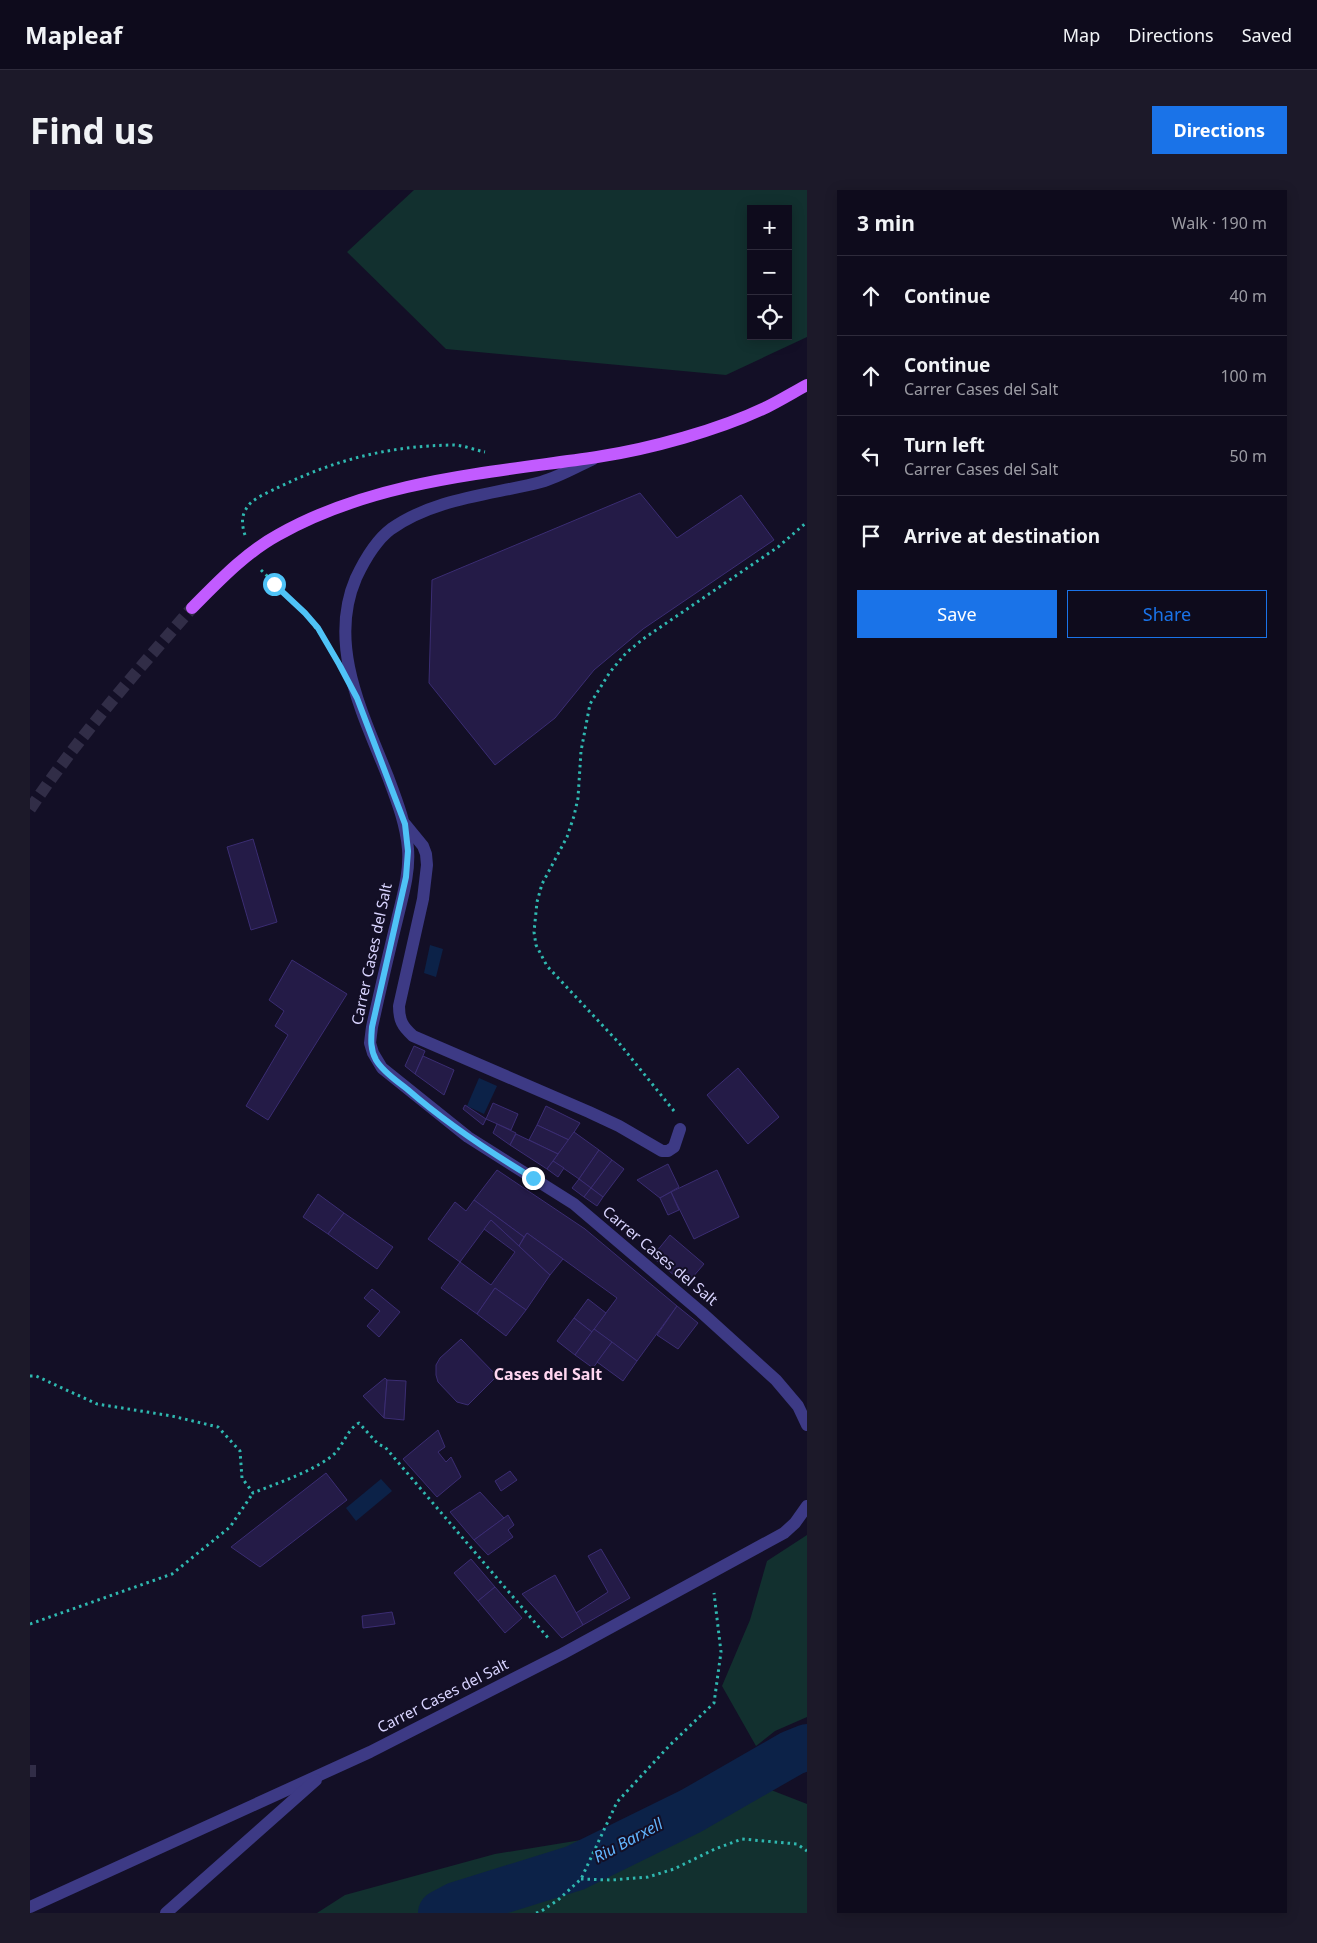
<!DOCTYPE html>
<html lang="en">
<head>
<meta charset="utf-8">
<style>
	:root { --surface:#0e0b1c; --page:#1c1929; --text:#f1f3f6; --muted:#9b9ba3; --line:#2e2b3b; --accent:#1a73e8 }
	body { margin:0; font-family:"Noto Sans",sans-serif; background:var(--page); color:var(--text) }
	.controls { position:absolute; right:15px; top:15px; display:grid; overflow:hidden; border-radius:0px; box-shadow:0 2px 12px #0003 }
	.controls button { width:45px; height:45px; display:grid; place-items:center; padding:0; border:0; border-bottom:1px solid var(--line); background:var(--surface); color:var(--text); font:25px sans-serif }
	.stop { position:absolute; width:15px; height:15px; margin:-11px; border:4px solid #4fc3f7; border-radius:50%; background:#fff }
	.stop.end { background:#4fc3f7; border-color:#fff; box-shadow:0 1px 5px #0008 }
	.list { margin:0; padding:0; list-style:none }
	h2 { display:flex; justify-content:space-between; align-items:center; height:65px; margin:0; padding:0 20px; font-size:21px }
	h2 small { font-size:16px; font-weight:400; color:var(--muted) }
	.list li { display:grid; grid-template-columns:32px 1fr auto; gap:15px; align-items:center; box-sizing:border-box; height:80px; padding:0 20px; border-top:1px solid var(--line) }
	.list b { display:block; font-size:19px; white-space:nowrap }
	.list p { margin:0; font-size:16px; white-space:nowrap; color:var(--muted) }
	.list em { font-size:16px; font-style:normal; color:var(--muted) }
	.actions { display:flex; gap:10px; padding:15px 20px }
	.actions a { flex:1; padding:11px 0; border:1px solid var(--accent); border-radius:0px; text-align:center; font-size:18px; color:var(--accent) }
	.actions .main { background:var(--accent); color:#fff }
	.icon { flex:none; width:28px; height:28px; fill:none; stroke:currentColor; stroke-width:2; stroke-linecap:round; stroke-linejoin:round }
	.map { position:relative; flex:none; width:777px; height:1723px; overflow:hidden; border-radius:0px }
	header { display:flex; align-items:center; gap:30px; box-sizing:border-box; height:70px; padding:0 25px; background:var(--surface); border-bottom:1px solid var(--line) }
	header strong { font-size:24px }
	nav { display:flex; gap:28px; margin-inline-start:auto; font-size:18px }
	.intro { display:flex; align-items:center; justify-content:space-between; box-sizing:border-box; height:120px; padding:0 30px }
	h1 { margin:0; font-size:35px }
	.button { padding:12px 22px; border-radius:0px; background:var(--accent); color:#fff; font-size:18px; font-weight:700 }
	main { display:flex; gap:30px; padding:0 30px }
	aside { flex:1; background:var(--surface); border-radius:0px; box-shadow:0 2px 12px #0003 }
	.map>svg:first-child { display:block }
</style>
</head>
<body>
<header>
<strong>Mapleaf</strong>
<nav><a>Map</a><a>Directions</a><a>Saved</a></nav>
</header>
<div class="intro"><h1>Find us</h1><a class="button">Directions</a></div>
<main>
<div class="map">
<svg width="777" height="1723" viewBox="0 0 777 1723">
	<rect width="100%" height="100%" fill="#130f26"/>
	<!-- green -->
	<g fill="#12302f" fill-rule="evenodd">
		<path d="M384 0H777V147L696 185 416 159 317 62ZM721 19H758V146H721Z"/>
		<path d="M777 1345V1527L745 1541 726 1556 692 1496 720 1430 737 1371Z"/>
		<path d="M731 1596 777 1614V1723H287L315 1705 465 1664 612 1640Z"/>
	</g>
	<!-- water -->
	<g fill="#0c2248">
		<path d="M400 755 413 759 406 787 394 783Z"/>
		<path d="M449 888 467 896 454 924 437 916Z"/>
		<path d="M351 1289 362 1301 326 1331 316 1318Z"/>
	</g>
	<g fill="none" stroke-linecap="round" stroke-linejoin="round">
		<!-- river -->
		<path stroke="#0c2248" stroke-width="46" d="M411 1723 426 1715 545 1678 661 1621 762 1563 777 1557"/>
	</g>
	<!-- building -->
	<g fill="#241b47" stroke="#3b2d73">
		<path d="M610 303 647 348 711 305 744 350 613 439 564 480 525 528 465 575 399 493 402 390Z"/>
		<path d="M223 649 247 732 221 740 197 657Z"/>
		<path d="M262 770 317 804 238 930 216 916 258 845 245 836 254 821 239 810Z"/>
		<path d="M384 856 395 861 385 884 375 876Z"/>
		<path d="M393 866 424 880 414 905 385 884Z"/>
		<path d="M708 878 749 927 718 954 677 905Z"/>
		<path d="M463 913 488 924 481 940 456 929Z"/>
		<path d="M435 915 456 929 453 935 433 919Z"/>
		<path d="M516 916 550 933 539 950 507 935Z"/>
		<path d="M467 934 486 943 480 955 463 943Z"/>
		<path d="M507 935 539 950 528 964 499 950Z"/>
		<path d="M544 942 569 960 549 989 523 971Z"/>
		<path d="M486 944 528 964 517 979 480 955Z"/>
		<path d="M569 960 582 970 561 998 549 989Z"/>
		<path d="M582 970 594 979 573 1007 561 998Z"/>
		<path d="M523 971 534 978 528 987 517 979Z"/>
		<path d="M638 974 649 997 630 1008 607 990Z"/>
		<path d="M467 980 555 1039 647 1116 607 1171 564 1139 587 1108 497 1043 494 1047 444 1010Z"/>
		<path d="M687 980 709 1027 664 1049 641 1002Z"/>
		<path d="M549 989 561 998 554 1007 542 998Z"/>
		<path d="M561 998 573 1007 567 1016 554 1007Z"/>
		<path d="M641 1002 649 1020 638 1025 630 1008Z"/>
		<path d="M288 1004 314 1023 298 1044 273 1027Z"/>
		<path d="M444 1010 494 1047 489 1056 461 1030 430 1072 398 1049 425 1012 436 1021Z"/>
		<path d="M314 1023 363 1057 347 1079 298 1044Z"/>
		<path d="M461 1030 520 1085 496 1120 465 1098 447 1124 411 1098 430 1072 461 1095 485 1062 454 1039Z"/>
		<path d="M497 1043 533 1069 520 1085 489 1056Z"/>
		<path d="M640 1045 674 1074 656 1095 622 1067Z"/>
		<path d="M465 1098 496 1120 476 1146 447 1124Z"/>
		<path d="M342 1099 370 1122 349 1147 337 1136 350 1121 334 1108Z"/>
		<path d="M558 1109 576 1123 562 1142 544 1128Z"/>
		<path d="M647 1116 668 1133 648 1159 627 1145Z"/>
		<path d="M544 1128 562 1142 545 1165 527 1151Z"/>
		<path d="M564 1139 582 1152 563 1178 545 1165Z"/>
		<path d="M431 1149 467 1186 438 1215 427 1212 408 1192 406 1185V1175L410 1168Z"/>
		<path d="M582 1152 607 1171 593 1191 567 1172Z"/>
		<path d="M355 1188 357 1190 354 1228 333 1206Z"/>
		<path d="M357 1190 376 1191 374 1230 354 1228Z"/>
		<path d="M408 1240 415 1257 408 1262 416 1272 421 1267 431 1287 407 1307 373 1269Z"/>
		<path d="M480 1281 487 1290 471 1301 465 1291Z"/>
		<path d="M296 1283 317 1310 230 1377 201 1357Z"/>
		<path d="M450 1302 474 1328 444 1350 420 1322Z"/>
		<path d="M478 1325 484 1335 478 1340 483 1347 458 1365 444 1350Z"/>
		<path d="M571 1359 600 1408 553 1435 546 1423 578 1402 558 1366Z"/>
		<path d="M441 1369 465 1397 448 1411 424 1383Z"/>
		<path d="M525 1385 553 1435 532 1448 492 1404Z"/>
		<path d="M465 1397 492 1428 475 1443 448 1411Z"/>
		<path d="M362 1422 365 1434 333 1438 332 1426Z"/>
	</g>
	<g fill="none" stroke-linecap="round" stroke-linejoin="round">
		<!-- major-tunnel -->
		<g stroke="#312d47" stroke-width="12" stroke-dasharray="12 6" stroke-linecap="butt">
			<path d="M0 619C48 548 105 483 162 418"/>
			<path d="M0 1575V1592"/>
		</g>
		<!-- path -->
		<g stroke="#2fb8b0" stroke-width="3" stroke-dasharray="2.5 4" stroke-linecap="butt">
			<path d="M215 345C212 336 211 327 216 319 221 309 237 303 247 298 304 270 358 256 422 255 433 255 445 260 455 262"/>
			<path d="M231 380 275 423 296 452"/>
			<path d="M644 921 589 853 517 776 506 755 504 742 507 712 512 694 537 647 544 626 548 608 551 561 560 514 580 482 596 463 613 449 748 357 777 332"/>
			<path d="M0 1186H6L67 1214 142 1226 188 1237 210 1261 212 1288 223 1303C250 1292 279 1283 302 1266 313 1257 317 1239 329 1233L348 1254 355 1257 519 1449"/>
			<path d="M0 1434 142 1384 200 1337 223 1303"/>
			<path d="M551 1689 582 1690 618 1687 644 1679 685 1659 712 1649 767 1654 777 1661"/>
			<path d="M506 1723 510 1722 528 1710 551 1689 587 1612 640 1555 684 1513 691 1462 684 1403"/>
		</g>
		<!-- minor -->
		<g stroke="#3d3a85" stroke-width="12">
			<path d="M563 269C546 277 529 287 511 292 460 305 405 308 361 339 345 351 334 371 326 388 297 455 333 524 358 587 367 611 376 634 378 659 380 683 372 708 367 730 358 766 350 801 342 837L340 853 343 863 352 878 438 947 544 1014 671 1122 746 1190 768 1216 777 1235"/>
			<path d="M375 634 393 656 396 664 397 675 393 709 369 816C369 830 372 836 383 846L559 922 589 936 632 961H638L644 957 650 939"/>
			<path d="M0 1717 340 1562 532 1464 754 1343 765 1333 777 1316"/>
			<path d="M136 1723 286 1590"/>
		</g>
		<!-- major -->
		<path stroke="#c25bff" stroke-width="12" d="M162 418C188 392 215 363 248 345 345 290 459 283 567 267 620 259 689 240 737 217 751 210 764 202 777 195"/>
	</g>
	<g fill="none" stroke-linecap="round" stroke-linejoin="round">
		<!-- route -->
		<path stroke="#4fc3f7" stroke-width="6" d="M244 394 275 423 288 438 309 474 327 508 375 634 378 661 376 687 342 837C341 849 340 859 346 870 353 882 367 891 377 899 416 933 458 961 503 988"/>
	</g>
	<g text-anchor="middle" stroke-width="4" stroke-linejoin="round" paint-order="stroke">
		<!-- street labels -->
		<g font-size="15" fill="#d9d4ff" stroke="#130f26">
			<text transform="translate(342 764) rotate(-78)" y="5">Carrer Cases del Salt</text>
			<text transform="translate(630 1066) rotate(40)" y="5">Carrer Cases del Salt</text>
			<text transform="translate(413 1506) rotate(-27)" y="5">Carrer Cases del Salt</text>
		</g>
		<!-- neighbourhood labels -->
		<g font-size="16" font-weight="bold" fill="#ffd6f0" stroke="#130f26">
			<text x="518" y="1190">Cases del Salt</text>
		</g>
		<!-- water labels -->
		<g font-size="16" font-style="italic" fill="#62b6ff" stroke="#130f26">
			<text transform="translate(598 1650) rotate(-28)" y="6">Riu Barxell</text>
		</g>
	</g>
</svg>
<div class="controls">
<button>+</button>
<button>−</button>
<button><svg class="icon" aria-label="locate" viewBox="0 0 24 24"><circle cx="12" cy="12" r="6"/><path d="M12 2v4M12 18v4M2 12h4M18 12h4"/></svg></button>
</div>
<div class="stop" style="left:244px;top:394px"></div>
<div class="stop end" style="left:503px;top:988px"></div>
</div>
<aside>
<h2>3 min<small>Walk · 190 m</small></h2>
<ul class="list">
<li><svg class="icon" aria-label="ahead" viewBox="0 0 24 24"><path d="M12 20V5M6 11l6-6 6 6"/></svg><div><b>Continue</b></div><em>40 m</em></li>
<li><svg class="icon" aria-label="ahead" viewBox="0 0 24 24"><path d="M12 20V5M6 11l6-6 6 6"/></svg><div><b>Continue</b><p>Carrer Cases del Salt</p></div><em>100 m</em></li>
<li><svg class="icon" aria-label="left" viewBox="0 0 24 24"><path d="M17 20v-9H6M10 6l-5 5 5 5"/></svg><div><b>Turn left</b><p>Carrer Cases del Salt</p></div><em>50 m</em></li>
<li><svg class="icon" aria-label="arrive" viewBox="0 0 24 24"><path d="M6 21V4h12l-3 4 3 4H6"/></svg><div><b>Arrive at destination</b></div></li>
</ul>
<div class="actions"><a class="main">Save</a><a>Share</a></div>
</aside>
</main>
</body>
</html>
